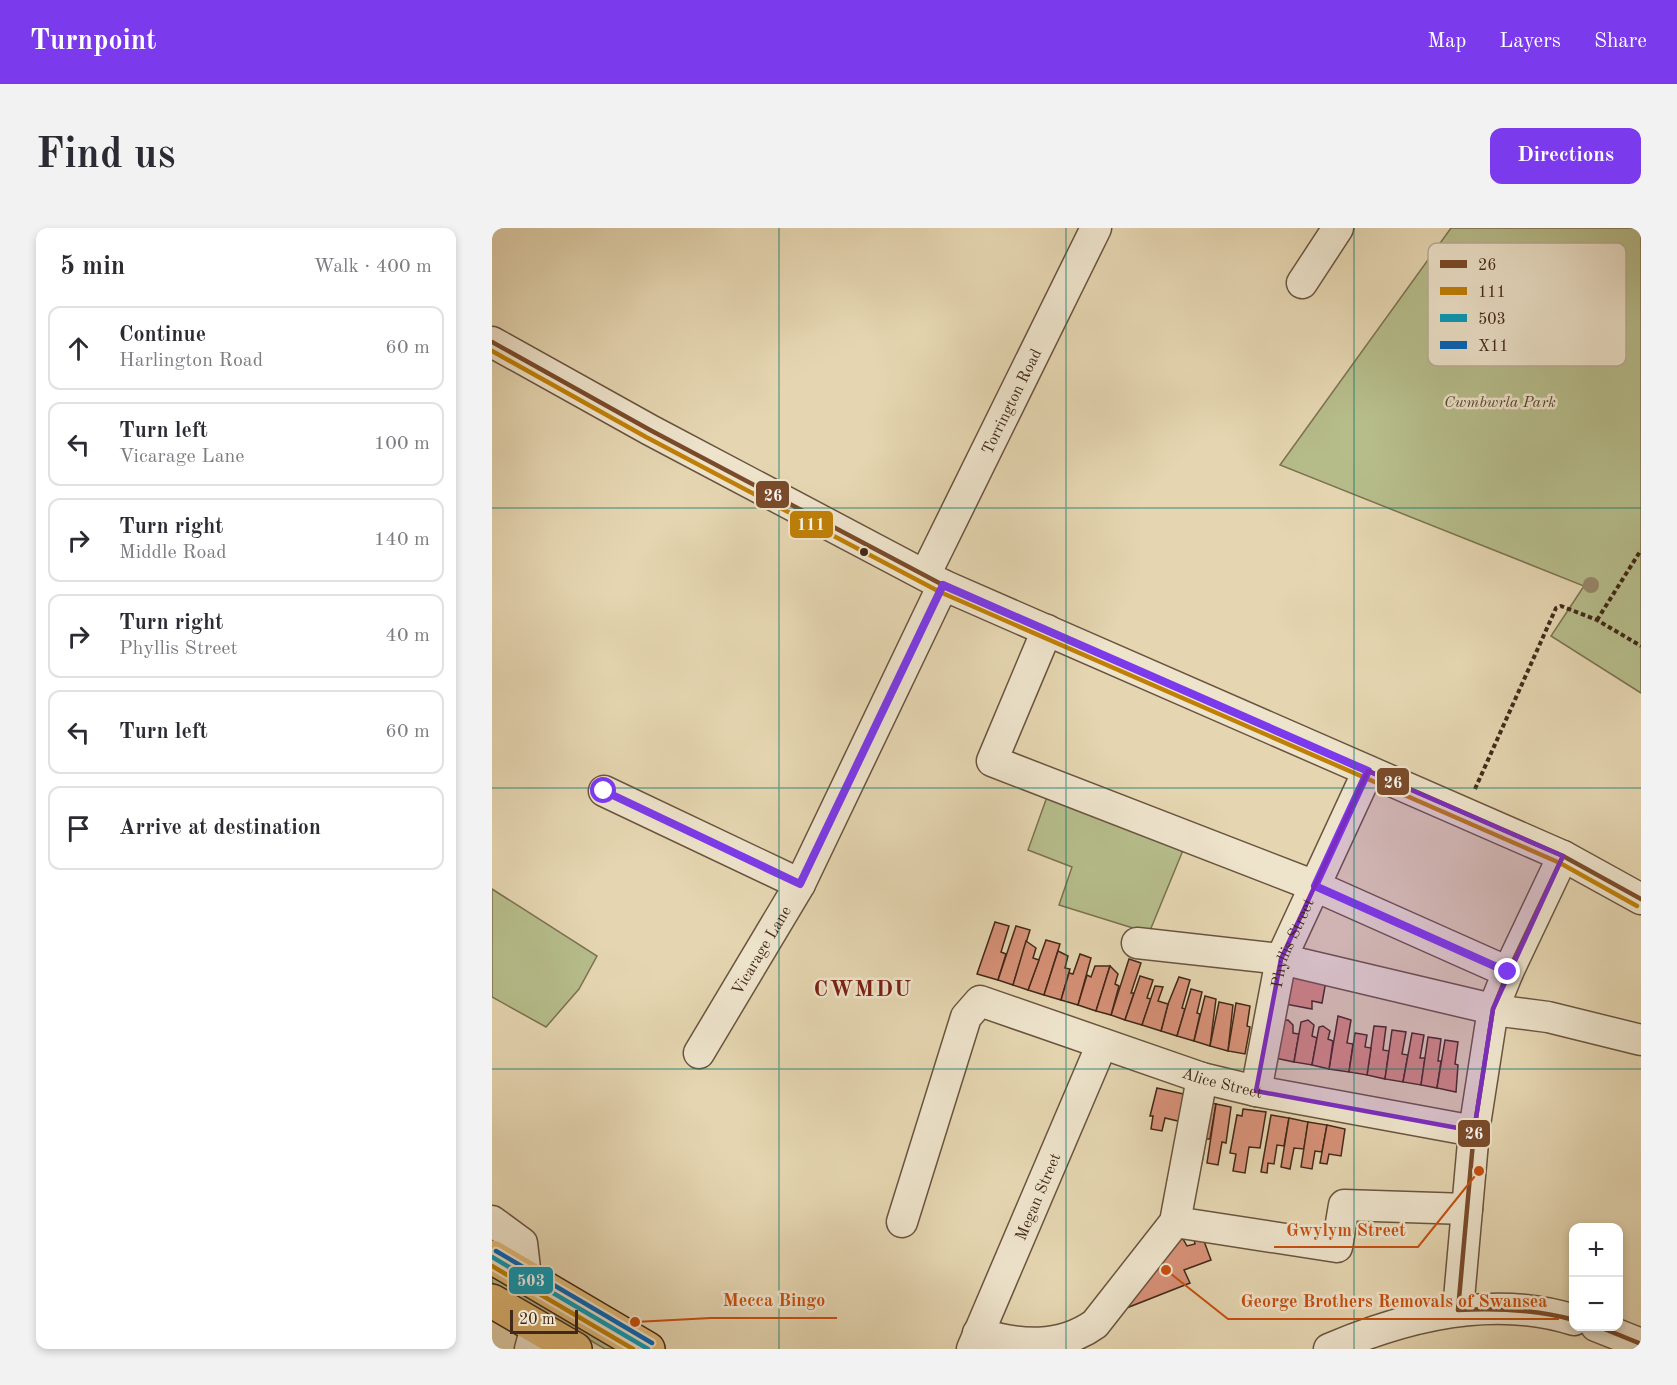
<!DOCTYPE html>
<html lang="en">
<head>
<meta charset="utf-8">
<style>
	:root { --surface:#fff; --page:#f2f2f3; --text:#2b2b33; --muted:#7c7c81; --line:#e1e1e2; --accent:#7c3aed }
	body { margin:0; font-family:"Old Standard TT",serif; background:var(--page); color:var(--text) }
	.controls { position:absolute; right:18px; bottom:18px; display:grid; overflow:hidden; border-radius:12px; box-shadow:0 3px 9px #0003 }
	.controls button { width:54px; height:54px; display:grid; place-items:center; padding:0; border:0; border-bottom:2px solid var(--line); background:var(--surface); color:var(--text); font:30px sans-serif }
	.scale { position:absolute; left:18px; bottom:15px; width:68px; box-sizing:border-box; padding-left:6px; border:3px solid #412818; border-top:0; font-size:16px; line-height:21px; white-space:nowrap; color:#412818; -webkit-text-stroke:4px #eee4cc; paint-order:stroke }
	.stop { position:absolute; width:18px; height:18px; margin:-14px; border:4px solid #7c3aed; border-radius:50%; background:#fff }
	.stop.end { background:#7c3aed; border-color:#fff; box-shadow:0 2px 6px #0008 }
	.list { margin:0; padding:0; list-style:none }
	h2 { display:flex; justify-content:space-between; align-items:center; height:78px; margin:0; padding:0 24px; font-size:26px }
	h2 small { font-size:20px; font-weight:400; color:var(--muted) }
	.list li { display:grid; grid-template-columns:39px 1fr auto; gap:18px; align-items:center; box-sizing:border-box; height:84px; margin:0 12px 12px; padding:0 12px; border:2px solid var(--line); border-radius:12px }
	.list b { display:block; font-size:22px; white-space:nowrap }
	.list p { margin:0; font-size:20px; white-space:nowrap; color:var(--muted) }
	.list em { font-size:20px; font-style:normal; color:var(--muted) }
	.icon { flex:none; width:33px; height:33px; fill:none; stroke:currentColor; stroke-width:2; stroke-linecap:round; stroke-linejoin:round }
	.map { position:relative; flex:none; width:1149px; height:1121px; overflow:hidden; border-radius:12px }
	header { display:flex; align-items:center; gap:36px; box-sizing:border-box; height:84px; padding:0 30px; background:var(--accent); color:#fff }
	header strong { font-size:28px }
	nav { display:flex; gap:33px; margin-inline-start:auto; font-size:21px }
	.intro { display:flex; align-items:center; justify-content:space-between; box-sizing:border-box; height:144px; padding:0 36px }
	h1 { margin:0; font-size:42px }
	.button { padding:15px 27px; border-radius:12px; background:var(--accent); color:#fff; font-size:21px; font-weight:700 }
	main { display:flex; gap:36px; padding:0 36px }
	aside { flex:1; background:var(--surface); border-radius:12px; box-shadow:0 3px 9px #0003 }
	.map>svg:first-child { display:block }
</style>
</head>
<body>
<header>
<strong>Turnpoint</strong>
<nav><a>Map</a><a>Layers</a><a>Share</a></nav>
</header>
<div class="intro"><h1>Find us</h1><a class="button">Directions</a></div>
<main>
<aside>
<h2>5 min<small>Walk · 400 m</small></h2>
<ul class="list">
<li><svg class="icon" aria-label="ahead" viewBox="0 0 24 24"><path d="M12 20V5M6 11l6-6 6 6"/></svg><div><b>Continue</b><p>Harlington Road</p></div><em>60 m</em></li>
<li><svg class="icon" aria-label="left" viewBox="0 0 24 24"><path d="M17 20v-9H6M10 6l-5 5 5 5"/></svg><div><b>Turn left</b><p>Vicarage Lane</p></div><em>100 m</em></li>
<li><svg class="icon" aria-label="right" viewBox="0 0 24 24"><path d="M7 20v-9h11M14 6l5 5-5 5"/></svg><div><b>Turn right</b><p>Middle Road</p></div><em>140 m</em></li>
<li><svg class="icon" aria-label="right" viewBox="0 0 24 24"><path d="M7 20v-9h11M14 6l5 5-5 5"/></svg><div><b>Turn right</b><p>Phyllis Street</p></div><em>40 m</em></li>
<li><svg class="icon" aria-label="left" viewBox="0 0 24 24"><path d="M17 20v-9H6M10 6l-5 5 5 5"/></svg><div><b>Turn left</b></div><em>60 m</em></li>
<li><svg class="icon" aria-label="arrive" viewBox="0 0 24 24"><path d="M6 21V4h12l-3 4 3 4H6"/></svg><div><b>Arrive at destination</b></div></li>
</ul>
</aside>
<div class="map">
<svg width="1149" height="1121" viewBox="0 0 1149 1121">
	<rect width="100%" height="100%" fill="#e5d6b1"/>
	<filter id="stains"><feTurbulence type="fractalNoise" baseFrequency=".00333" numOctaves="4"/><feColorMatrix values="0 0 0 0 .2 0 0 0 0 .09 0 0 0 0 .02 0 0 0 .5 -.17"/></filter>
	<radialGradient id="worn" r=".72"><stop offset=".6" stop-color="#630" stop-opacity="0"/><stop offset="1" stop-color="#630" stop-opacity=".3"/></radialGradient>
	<!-- green -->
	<g fill="#b6bd8b" stroke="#7c7252" stroke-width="1.5">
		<path d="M959 0H1149V465L1059 408 1092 358 788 237Z"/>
		<path d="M556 566 694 615 657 705 567 677 580 639 536 622Z"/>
		<path d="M0 661 105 728 87 761 54 799 0 769Z"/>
		<path d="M0 1047 128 1121H113L0 1055Z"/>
	</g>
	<!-- building -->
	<g fill="#d79178" stroke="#412818" stroke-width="1.5">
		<path d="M503 694 517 698 509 724 514 726 506 752 485 746Z"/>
		<path d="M524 698 538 702 521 757 506 752Z"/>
		<path d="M554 712 568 716 552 767 536 762Z"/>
		<path d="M534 713 544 720 541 730 547 732 536 762 521 757Z"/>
		<path d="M566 723 576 728 573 740 578 741 569 772 552 767Z"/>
		<path d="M588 726 599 730 586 777 569 772 577 745 581 746Z"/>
		<path d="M637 731 649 735 639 765H642L633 792 619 787Z"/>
		<path d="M799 737 834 753 830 775 820 773V781L793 776Z"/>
		<path d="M603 738H618L604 783 586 777 595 747 599 749Z"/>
		<path d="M618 738 626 746 623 756 627 758 619 787 604 783Z"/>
		<path d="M648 748 661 752 655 770 659 771 650 797 633 792Z"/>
		<path d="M687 749 698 752 690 780 693 781 685 808 669 803 676 776Z"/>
		<path d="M663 758 671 759 666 773 676 776 669 803 650 797Z"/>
		<path d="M699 761 710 764 705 785 708 786 702 813 685 808Z"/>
		<path d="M713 768 724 771 718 818 702 813Z"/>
		<path d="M727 774 741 777 736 823 718 818Z"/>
		<path d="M744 775 758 778 755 798 758 799 753 826 736 823Z"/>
		<path d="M846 788 859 792 855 815 861 816 857 844 837 841Z"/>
		<path d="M796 792 801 797V805L807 806 802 834 783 830 789 793Z"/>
		<path d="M816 792 822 797 820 808 825 810 820 837 802 834 809 794Z"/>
		<path d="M831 798 838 803 836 811 841 813 837 841 820 837 827 799Z"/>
		<path d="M882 798 894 799 891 822 897 823 893 851 875 847Z"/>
		<path d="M900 802 914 804 910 826 916 827 911 854 893 851Z"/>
		<path d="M863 805 875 807 873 819 879 820 875 847 857 844Z"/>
		<path d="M920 805 932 807 928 830H933L929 857 911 854Z"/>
		<path d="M936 809 949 811 946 833H949L945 860 929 857Z"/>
		<path d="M953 812 966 814 963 836 966 837 964 864 945 860Z"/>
		<path d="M665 860 696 867 690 894 673 890 670 903 659 901 661 888H658Z"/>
		<path d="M709 874 724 876 718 911H714L710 935 699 933Z"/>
		<path d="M724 876 739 879 734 915 730 914 726 937 715 935Z"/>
		<path d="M751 881 774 884 768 920 757 919 753 945 741 943 744 926 738 925 745 887 750 888Z"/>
		<path d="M779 887 797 890 792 918 785 917 782 936 776 935 775 945 769 944Z"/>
		<path d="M797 890 816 894 812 921 802 920 798 941 789 939Z"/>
		<path d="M816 894 835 897 830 924 823 923 820 941 809 939Z"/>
		<path d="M835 897 853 901 849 928 837 926 835 936 828 935Z"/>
		<path d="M709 1005 719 1032 692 1042 698 1055 632 1081 681 1014 691 1011 695 1018 703 1016 701 1006Z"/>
	</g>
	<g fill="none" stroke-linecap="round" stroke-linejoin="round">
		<!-- minor casing -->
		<g stroke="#6a543e" stroke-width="33">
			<g id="minor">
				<path d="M810 55 846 0"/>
				<path d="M0 114 158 202 451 357 1071 628 1149 671"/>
				<path id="s1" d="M433 347 604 0"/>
				<path d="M555 402 500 533 823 658 1016 744"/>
				<path d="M112 563 308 656"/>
				<path d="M645 715 789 731 1009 783 1056 789 1149 812"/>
				<path id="s2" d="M207 825 308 656 451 357"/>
				<path id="s3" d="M764 863 789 731 876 543"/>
				<path d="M0 993 30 1015 34 1049"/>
				<path id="s4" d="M410 994 474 789 488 773 710 850 764 863 982 903"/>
				<path d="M683 994 845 1019 852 977 975 981"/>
				<path d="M966 1082 982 903 1001 781 1016 744 1071 628"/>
				<path d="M1104 1098 1149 1116"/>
				<path d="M486 1105C528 1118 568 1121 603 1096L683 994 710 850"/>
				<path d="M38 1121 44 1099"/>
				<path id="s5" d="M480 1121 610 816"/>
				<path d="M837 1121C913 1088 1000 1066 1082 1092"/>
			</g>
		</g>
		<!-- major casing -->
		<g stroke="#412818" stroke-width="36">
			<g id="major">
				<path d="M0 1029 156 1121"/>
				<path d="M0 1073 83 1121"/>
			</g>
		</g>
		<!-- path -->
		<g stroke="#412818" stroke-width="4" stroke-dasharray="4.5 3" stroke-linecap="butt">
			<path d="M1105 392 1149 322"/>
			<path d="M983 561 1064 380 1069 378 1105 392 1149 418"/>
		</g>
		<!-- minor -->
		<use href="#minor" stroke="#eee4cc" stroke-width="30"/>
		<!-- major -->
		<use href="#major" stroke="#e2bb78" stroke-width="33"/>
		<!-- bus-1 casing -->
		<g stroke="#eee4cc" stroke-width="9">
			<g id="bus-1">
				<path d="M0 114 158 202 451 357 1071 628 1149 671"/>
				<path d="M1071 628 1016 744 1001 781 982 903 966 1082C1005 1080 1043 1081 1082 1092"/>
				<path d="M1105 1098 1149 1116"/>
			</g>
		</g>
		<!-- bus-2 casing -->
		<g stroke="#eee4cc" stroke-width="9">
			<g id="bus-2">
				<path d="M0 123 154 209 448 364 1068 635 1145 678"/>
				<path d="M0 1038 141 1121"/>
			</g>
		</g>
		<!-- bus-3 casing -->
		<g stroke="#eee4cc" stroke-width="9">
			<path id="bus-3" d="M0 1029 156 1121"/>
		</g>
		<!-- bus-4 casing -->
		<g stroke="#eee4cc" stroke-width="9">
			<path id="bus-4" d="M4 1023 160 1115"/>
		</g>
		<!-- bus-1 -->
		<use href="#bus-1" stroke="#7a4b2a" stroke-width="4.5"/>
		<!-- bus-2 -->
		<use href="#bus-2" stroke="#c08007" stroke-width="4.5"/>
		<!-- bus-3 -->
		<use href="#bus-3" stroke="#069cbc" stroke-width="4.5"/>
		<!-- bus-4 -->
		<use href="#bus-4" stroke="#0065bd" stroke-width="4.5"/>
	</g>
	<!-- trees -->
	<circle fill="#97876a" cx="1099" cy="357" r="8"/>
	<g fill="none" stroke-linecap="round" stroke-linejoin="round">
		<!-- route -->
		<path stroke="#7c3aed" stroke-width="8" d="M112 563 308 656 451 357 876 543 823 658 1016 744"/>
	</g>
	<!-- marked area -->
	<path fill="#7b2cbf" fill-opacity="0.2" stroke="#7b2cbf" stroke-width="4.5" stroke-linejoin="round" d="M876 543 1071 628 1001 781 982 903 764 863 789 731Z"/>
	<!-- grid -->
	<path fill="none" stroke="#0f766e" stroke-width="1.5" stroke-opacity="0.55" d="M287 0V1121M574 0V1121M862 0V1121M0 280H1149M0 560H1149M0 841H1149"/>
	<!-- markers -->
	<circle fill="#412818" stroke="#eee4cc" stroke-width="2" cx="372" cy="324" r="5"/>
	<g text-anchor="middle" stroke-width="5" stroke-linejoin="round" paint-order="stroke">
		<!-- park labels -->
		<g font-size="16" font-style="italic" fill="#58462f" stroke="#eee4cc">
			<text x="1008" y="179">Cwmbwrla Park</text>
		</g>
		<!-- street labels -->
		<g font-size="16" fill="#412818" stroke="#eee4cc">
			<text dy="6" stroke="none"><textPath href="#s1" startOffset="194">Torrington Road</textPath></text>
			<text dy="6" stroke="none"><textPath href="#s3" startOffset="153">Phyllis Street</textPath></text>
			<text dy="6" stroke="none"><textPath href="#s2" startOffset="120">Vicarage Lane</textPath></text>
			<text dy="6" stroke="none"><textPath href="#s4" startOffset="492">Alice Street</textPath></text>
			<text dy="6" stroke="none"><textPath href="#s5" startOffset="166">Megan Street</textPath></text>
		</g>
		<!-- district labels -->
		<g font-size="22" font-weight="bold" letter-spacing="1.5" fill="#7a1f14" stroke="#eee4cc">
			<text x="371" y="768">CWMDU</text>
		</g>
	</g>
	<!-- legend -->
	<rect x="936" y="15" width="198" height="123" rx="9" fill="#eee4cc" stroke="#baac96" stroke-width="1.5"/>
	<rect x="948" y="32" width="27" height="8" fill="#7a4b2a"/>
	<rect x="948" y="59" width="27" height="8" fill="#c08007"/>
	<rect x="948" y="86" width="27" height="8" fill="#069cbc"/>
	<rect x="948" y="113" width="27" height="8" fill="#0065bd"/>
	<g font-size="16" fill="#412818">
		<text x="986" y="42">26</text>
		<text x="986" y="69">111</text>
		<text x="986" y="96">503</text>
		<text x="986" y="123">X11</text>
	</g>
	<!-- callouts -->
	<path fill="none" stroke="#c74f0e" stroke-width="2" d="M987 943L926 1019H782M143 1094L219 1090H345M674 1042L736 1091H1067"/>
	<g fill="#c74f0e" stroke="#eee4cc" stroke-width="2">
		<circle cx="987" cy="943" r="6"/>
		<circle cx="143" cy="1094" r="6"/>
		<circle cx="674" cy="1042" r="6"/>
	</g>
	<g font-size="18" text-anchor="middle" font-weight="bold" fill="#c74f0e" stroke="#eee4cc" stroke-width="5" stroke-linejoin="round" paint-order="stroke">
		<text x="854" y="1008">Gwylym Street</text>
		<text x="282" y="1078">Mecca Bingo</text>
		<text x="902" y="1079">George Brothers Removals of Swansea</text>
	</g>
	<g stroke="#eee4cc" stroke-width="2">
		<rect x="263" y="252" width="35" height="29" rx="6" fill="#7a4b2a"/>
		<rect x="297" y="282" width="45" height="29" rx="6" fill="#c08007"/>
		<rect x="884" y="539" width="34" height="29" rx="6" fill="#7a4b2a"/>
		<rect x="965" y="891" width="34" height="29" rx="6" fill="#7a4b2a"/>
		<rect x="16" y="1038" width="46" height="29" rx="6" fill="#069cbc"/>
	</g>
	<g font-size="16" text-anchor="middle" font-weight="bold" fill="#fff">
		<text x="281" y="273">26</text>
		<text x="319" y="302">111</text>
		<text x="901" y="560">26</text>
		<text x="982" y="911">26</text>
		<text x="39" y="1058">503</text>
	</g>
	<rect width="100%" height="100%" filter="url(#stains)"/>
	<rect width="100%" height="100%" fill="url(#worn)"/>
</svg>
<div class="controls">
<button>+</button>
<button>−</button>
</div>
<div class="scale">20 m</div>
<div class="stop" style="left:112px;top:563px"></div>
<div class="stop end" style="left:1016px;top:744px"></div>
</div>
</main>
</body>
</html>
